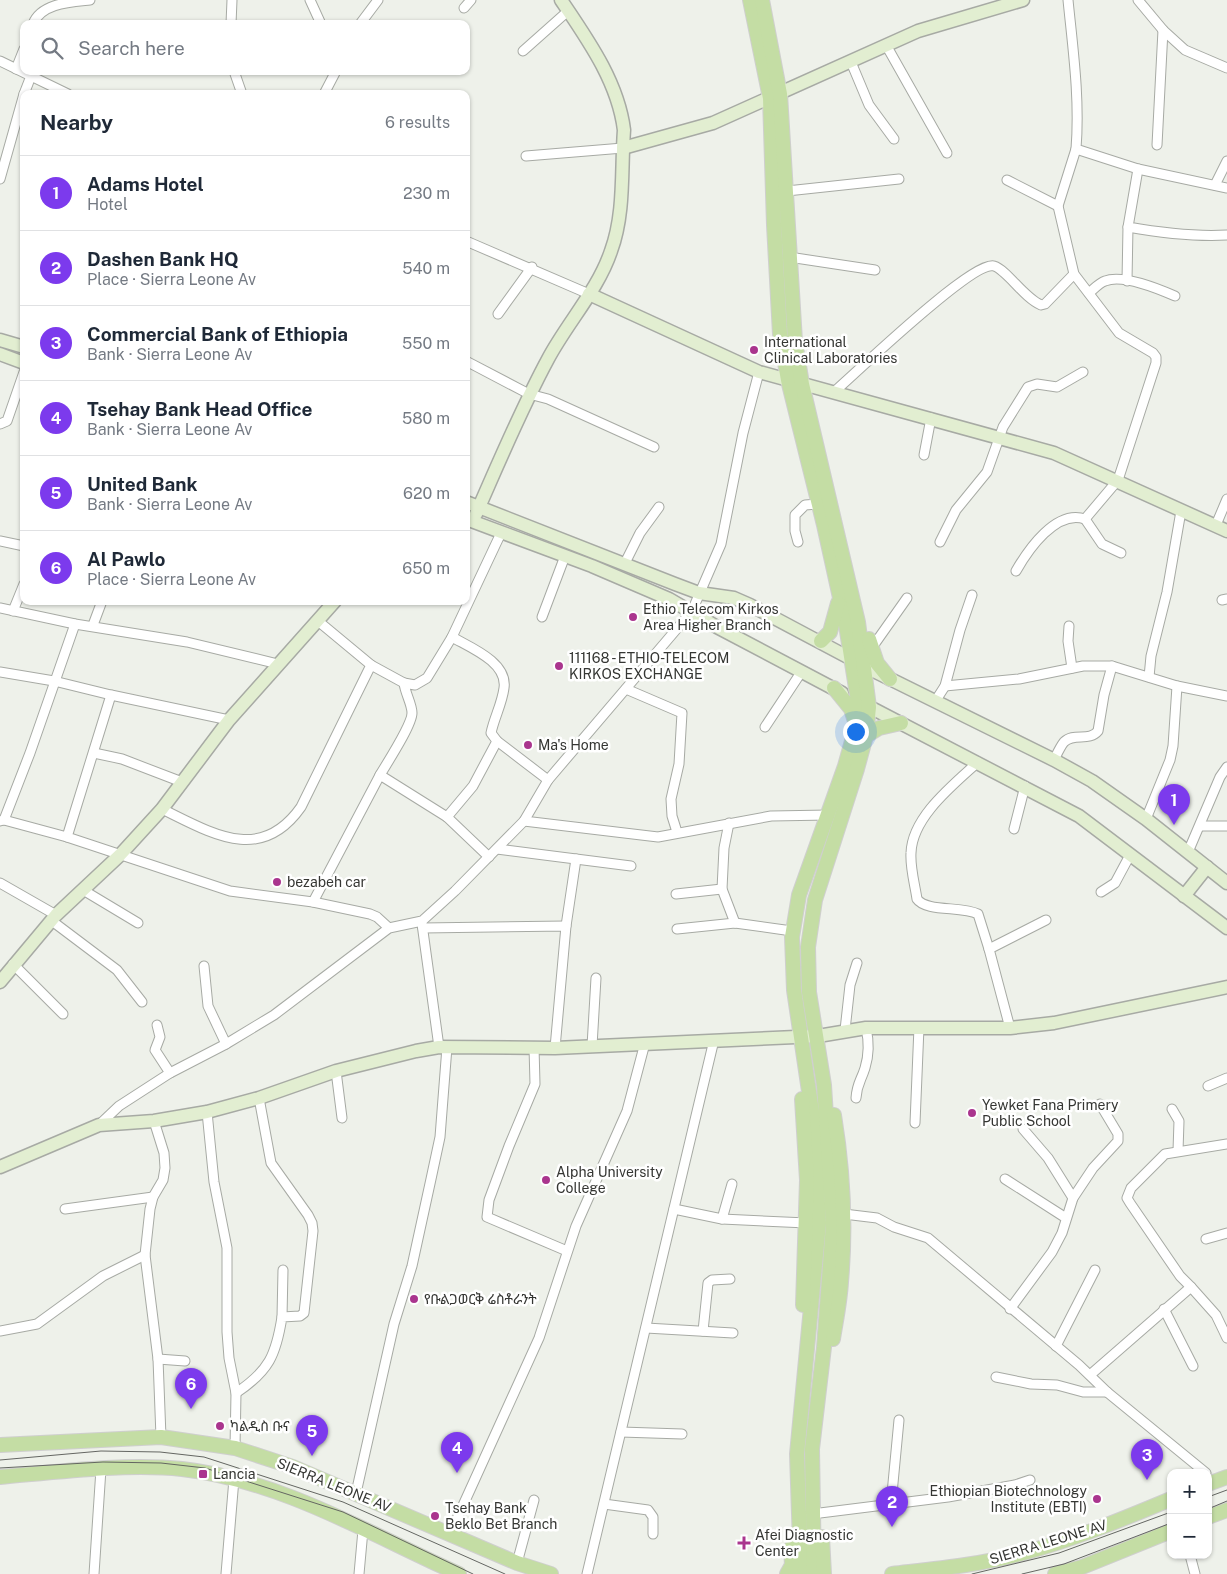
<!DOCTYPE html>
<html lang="en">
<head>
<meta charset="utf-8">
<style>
	:root { --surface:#fff; --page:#f2f2f3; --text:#1f2937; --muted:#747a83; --line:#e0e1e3; --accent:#7c3aed }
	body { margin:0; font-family:"Public Sans","Noto Sans Ethiopic",sans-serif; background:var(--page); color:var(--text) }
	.controls { position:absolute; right:15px; bottom:15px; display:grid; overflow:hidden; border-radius:10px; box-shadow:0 1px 4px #0004 }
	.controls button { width:45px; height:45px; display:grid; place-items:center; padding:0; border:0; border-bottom:1px solid var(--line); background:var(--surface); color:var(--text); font:25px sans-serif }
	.you { position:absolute; left:855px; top:731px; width:18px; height:18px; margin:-12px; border:4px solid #fff; border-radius:50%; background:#1a73e8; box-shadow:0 0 0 8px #1a73e833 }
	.badge { display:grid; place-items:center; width:32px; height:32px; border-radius:50%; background:var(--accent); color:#fff; font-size:16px; font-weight:700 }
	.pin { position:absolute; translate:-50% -41px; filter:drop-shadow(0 1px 2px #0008) }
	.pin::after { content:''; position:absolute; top:26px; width:18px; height:15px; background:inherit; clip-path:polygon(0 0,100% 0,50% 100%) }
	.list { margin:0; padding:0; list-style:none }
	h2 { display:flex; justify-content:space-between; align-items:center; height:65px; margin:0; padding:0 20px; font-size:21px }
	h2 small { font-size:16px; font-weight:400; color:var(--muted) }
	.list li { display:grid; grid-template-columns:32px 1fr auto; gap:15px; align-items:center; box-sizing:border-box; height:75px; padding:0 20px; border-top:1px solid var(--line) }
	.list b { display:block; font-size:19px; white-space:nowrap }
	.list p { margin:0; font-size:16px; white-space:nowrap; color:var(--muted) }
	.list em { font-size:16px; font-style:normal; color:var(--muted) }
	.icon { flex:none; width:28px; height:28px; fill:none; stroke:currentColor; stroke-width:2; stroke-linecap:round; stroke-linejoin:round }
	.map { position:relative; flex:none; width:1227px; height:1574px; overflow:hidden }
	.search { position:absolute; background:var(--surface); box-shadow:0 1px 4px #0004; left:20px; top:20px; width:450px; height:55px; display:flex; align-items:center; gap:12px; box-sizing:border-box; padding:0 18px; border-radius:10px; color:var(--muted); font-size:19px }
	.panel { position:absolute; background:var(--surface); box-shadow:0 1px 4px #0004; left:20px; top:90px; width:450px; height:515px; border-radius:10px }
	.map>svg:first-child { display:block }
</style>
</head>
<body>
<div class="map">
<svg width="1227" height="1574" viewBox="0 0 1227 1574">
	<rect width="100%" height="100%" fill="#eef1ea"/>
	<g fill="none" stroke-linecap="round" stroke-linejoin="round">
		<!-- street casing -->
		<g stroke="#a7aaa4" stroke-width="11">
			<g id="street">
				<path d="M310 0 321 24"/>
				<path d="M1068 0C1073 50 1080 99 1076 149L1138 169 1227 188"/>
				<path d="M1138 0 1163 30 1185 50 1227 68"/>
				<path d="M464 8 471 0"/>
				<path d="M33 24C41 3 71 2 90 0"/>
				<path d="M231 24 232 0"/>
				<path d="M360 24 378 0"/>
				<path d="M886 45 947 153"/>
				<path d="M523 51 568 11"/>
				<path d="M0 61 68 94"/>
				<path d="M851 62 869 105 894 139"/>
				<path d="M16 69 24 49"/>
				<path d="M234 71 242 94"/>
				<path d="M24 94 31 76"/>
				<path d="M324 94 336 71"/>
				<path d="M1157 145 1163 30"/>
				<path d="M526 156 623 148"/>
				<path d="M1138 169 1128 227C1162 233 1193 237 1227 235"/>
				<path d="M0 179 24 94"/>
				<path d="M1007 180 1058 206 1076 149"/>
				<path d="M1215 185 1227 161"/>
				<path d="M787 191 899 179"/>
				<path d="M466 241 589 294"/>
				<path d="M789 257 875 270"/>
				<path d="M1127 281 1128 227"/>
				<path d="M1089 293C1094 289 1099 283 1105 281 1122 274 1159 289 1175 296"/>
				<path d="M498 314 532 267"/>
				<path d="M466 361 529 394 548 399 654 447"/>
				<path d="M835 391C857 372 973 260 994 266 1007 270 1024 298 1041 305L1045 304 1074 274"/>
				<path d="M0 424 7 421 24 372"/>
				<path d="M924 455 931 418"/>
				<path d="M1085 519 1102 544 1121 553"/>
				<path d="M1216 525 1227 499"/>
				<path d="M0 541 24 546"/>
				<path d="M798 542 795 531V515L805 505 818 504"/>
				<path d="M940 542 956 510 987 472 1003 427 1028 387 1037 384 1057 387 1083 372"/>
				<path d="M625 563 640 533 659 507"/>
				<path d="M1016 571C1028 550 1056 509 1085 519L1118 480 1156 363V357L1153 353 1119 333 1074 274 1058 206"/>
				<path d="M1222 600 1227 599"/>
				<path d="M0 608 75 624 187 642 278 664"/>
				<path d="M13 611 24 584"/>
				<path d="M542 617 565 556"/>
				<path d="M93 625 102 601"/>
				<path d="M1069 626 1068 641 1072 668"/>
				<path d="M871 649 907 598"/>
				<path d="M371 665 404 683"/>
				<path d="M0 672 54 681 111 695 229 720"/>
				<path d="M1149 677 1151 656 1167 592 1181 511"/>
				<path d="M945 686 1019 679 1083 666H1112"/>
				<path d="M626 689 682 713 679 764 671 799 672 816 677 832"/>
				<path d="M111 695 67 837 230 891 313 902 370 914 377 917 389 928"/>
				<path d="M936 700 945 686 960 630 972 595"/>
				<path d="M765 727 802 671"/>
				<path d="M497 741 548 780"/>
				<path d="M94 753 122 759 182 782"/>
				<path d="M1054 760C1057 754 1060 747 1064 742 1074 732 1089 742 1098 731L1104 695 1112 666 1177 686 1227 696"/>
				<path d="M978 762C953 785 912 817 911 853 910 868 915 885 917 899 926 912 962 906 978 914L989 949"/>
				<path d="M380 775C387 763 412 725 412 713 412 704 405 693 404 683L415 685 427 678 452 637"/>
				<path d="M162 809C213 834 261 864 301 807L371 665 318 621"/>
				<path d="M1146 819 1170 760 1173 746 1177 686"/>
				<path d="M4 820 67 837"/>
				<path d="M0 821 4 820 30 753 75 624"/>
				<path d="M524 821 658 837 771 816 829 815"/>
				<path d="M729 823 724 848 722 889 735 923"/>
				<path d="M1201 826H1227"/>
				<path d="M1014 829 1025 786"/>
				<path d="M497 849 631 866"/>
				<path d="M1188 852 1220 777 1227 767"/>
				<path d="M489 857 447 817 473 786 497 741 491 733C494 718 502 704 504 688 508 662 469 647 452 637L501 533"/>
				<path d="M0 883 56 915"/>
				<path d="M83 890 138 923"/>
				<path d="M1101 892 1115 883 1130 855"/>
				<path d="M676 894 722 889"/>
				<path d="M313 902 380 775 447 817"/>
				<path d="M52 921 117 970 142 1002"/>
				<path d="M422 924 439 1047"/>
				<path d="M566 926 576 859"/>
				<path d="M423 928 566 926 555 1048"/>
				<path d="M677 929 735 923 792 931"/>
				<path d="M13 964 63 1014"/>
				<path d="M204 966 208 1006 226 1044"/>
				<path d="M157 1025 160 1037 155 1050 170 1073"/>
				<path d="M1010 1028 989 949 1046 920"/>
				<path d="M845 1030 850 985 857 963"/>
				<path d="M592 1046 596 978"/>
				<path d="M534 1047 535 1084 509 1146 489 1200 487 1217 567 1251"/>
				<path d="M336 1071 342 1118"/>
				<path d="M1208 1086 1227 1078"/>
				<path d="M856 1098C857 1083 861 1081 865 1068 869 1055 869 1041 866 1028"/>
				<path d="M1172 1109 1179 1121 1178 1151"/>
				<path d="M207 1112 214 1182 227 1248V1332L229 1358 236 1393 235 1448"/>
				<path d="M154 1121 164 1153 165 1168 163 1180 153 1197 150 1209 145 1255 158 1359 161 1437"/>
				<path d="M915 1123 919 1027"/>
				<path d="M99 1125 119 1106 170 1073 226 1044 274 1015 389 928 422 921 455 891 524 821 548 780 692 611 721 544 743 433 759 372"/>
				<path d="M1023 1129 1048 1158 1073 1198"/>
				<path d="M1005 1179 1066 1218"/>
				<path d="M65 1209 153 1197"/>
				<path d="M674 1209 722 1219 807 1223"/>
				<path d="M844 1214 877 1218 894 1227 928 1238 1079 1365 1107 1392 1206 1473"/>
				<path d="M722 1219 732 1184"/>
				<path d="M1206 1239 1227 1233"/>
				<path d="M1191 1287 1216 1315 1227 1338"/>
				<path d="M1010 1309 1052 1252 1062 1233 1073 1198 1093 1168 1118 1141V1134L1100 1104"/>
				<path d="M1164 1309 1193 1366"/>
				<path d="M282 1317 283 1270"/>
				<path d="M646 1328 733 1333"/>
				<path d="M0 1331 37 1324 103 1276 145 1255"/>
				<path d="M703 1331 708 1283 712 1280 730 1279"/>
				<path d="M1056 1346 1095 1270"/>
				<path d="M158 1359 185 1361"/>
				<path d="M1090 1375 1191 1287 1180 1276 1130 1203 1127 1198 1131 1188 1165 1154 1227 1144"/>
				<path d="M996 1377 1031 1384 1057 1385 1083 1392H1107"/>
				<path d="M236 1393C269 1371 276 1355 282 1317L300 1316 304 1313 313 1231 312 1223 308 1215 271 1163 259 1098"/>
				<path d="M621 1432 682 1434"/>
				<path d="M356 1493 394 1324 412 1266 431 1179 440 1137 447 1047"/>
				<path d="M604 1504 648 1510 653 1517V1534"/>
				<path d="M891 1504 899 1420"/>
				<path d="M820 1513 948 1497 1015 1485 1030 1480"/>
				<path d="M450 1534 539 1338 576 1226 627 1111 645 1043"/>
				<path d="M1190 1555 1195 1574"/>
				<path d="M517 1563 534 1500"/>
				<path d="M94 1574 101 1469"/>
				<path d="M226 1574 234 1479"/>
				<path d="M359 1574 363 1530"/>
				<path d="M587 1574 714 1040"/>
			</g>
		</g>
		<!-- secondary casing -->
		<g stroke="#a7aaa4" stroke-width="15">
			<g id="secondary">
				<path d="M623 148 713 123 918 31 1023 0"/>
				<path d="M589 294 759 372 1054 453 1227 531"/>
				<path d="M0 340 24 347"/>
				<path d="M0 354 24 363"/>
				<path d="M466 502 675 584 699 593 734 598 750 605 874 671 1054 760 1092 781 1146 819 1227 883"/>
				<path d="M476 514C499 462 521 409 548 359 567 323 598 290 611 251 625 213 621 170 624 130 618 82 588 40 561 0"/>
				<path d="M466 519 592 566 669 599 717 627 842 693"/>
				<path d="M860 702 1079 816 1227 928"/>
				<path d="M1184 896 1207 867"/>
				<path d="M0 982 56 915 120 855 162 809 229 720 335 601"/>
				<path d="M0 1167 99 1125 154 1121 207 1112 259 1098 336 1071 416 1051 439 1047 555 1048 818 1036 866 1028H1010L1054 1023 1227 987"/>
			</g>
		</g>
		<!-- primary casing -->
		<g stroke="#cfcfce" stroke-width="16">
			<g id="primary">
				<path d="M750 0 770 98 774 225 780 334 788 380 824 525 846 625 858 701 854 734 845 766 799 895 792 937 794 990 814 1125 819 1223 797 1454 801 1574"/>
				<path d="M762 0 780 94 795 341 802 384 858 622 869 707 866 736 857 769 815 900 808 947 809 992 824 1085 833 1224 824 1347 812 1449 814 1574"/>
				<path d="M869 639 877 663 890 679"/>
				<path d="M821 641 830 632 838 603"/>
				<path d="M834 688 851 709 855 721"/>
				<path d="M866 736 879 728 901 723"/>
				<path d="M802 1099 807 1180 803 1305"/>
				<path d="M833 1339C836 1320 840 1301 841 1282 846 1226 843 1170 834 1115"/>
				<path d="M0 1445 161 1437 235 1448 293 1467 517 1563 551 1574"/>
				<path d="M0 1477C56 1472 127 1463 182 1469 280 1480 370 1534 459 1574"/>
				<path d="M1208 1484 1227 1477"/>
				<path d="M1208 1517 1227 1510"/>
				<path d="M822 1537 824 1574"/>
				<path d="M787 1574 792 1565 791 1548"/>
				<path d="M892 1574C935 1569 979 1565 1020 1554 1072 1540 1121 1520 1171 1499"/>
				<path d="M1055 1574 1082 1567 1171 1531"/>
			</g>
		</g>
		<!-- street -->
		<use href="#street" stroke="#fff" stroke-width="9"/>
		<!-- secondary -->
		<use href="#secondary" stroke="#e2eed1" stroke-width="12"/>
		<!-- primary -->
		<use href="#primary" stroke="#c4dda4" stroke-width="14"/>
		<!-- tram -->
		<g stroke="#646662" stroke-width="1">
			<path d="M0 1460 101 1451 160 1452 204 1457 343 1502 505 1574"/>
			<path d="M0 1468 103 1462 161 1463 205 1468 343 1512 473 1574"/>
			<path d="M1208 1497 1227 1490"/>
			<path d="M1208 1509 1227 1501"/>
			<path d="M972 1574 1059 1553 1171 1512"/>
			<path d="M1022 1574 1064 1564 1171 1523"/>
		</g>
	</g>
	<!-- markers -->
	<g fill="#aa358e" stroke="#fff" stroke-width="2">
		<circle cx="754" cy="350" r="5"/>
		<circle cx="633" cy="617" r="5"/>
		<circle cx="559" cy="666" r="5"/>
		<circle cx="528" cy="745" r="5"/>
		<circle cx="277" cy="882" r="5"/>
		<circle cx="972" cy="1113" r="5"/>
		<circle cx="546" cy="1180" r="5"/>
		<circle cx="414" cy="1299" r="5"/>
		<circle cx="220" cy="1426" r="5"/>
		<rect x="198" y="1469" width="10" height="10" rx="2.5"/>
		<circle cx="1097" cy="1499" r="5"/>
		<circle cx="435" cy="1516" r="5"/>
		<path d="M741.5 1535.5h5v5h5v5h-5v5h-5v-5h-5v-5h5z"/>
	</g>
	<g text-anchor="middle" stroke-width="5" stroke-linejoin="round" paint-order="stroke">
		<!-- poi labels -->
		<g font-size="14" fill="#353633" stroke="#fff" text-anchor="start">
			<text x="764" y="347">International<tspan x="764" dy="16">Clinical Laboratories</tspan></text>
			<text x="643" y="614">Ethio Telecom Kirkos<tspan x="643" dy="16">Area Higher Branch</tspan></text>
			<text x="569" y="663">111168 - ETHIO-TELECOM<tspan x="569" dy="16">KIRKOS EXCHANGE</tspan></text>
			<text x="538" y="750">Ma's Home</text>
			<text x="287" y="887">bezabeh car</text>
			<text x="982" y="1110">Yewket Fana Primery<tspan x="982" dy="16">Public School</tspan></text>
			<text x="556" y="1177">Alpha University<tspan x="556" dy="16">College</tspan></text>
			<text x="424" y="1304">የቡልጋወርቅ ሬስቶራንት</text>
			<text x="230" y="1431">ካልዲስ ቡና</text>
			<text x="213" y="1479">Lancia</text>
			<text x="1087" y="1496" text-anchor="end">Ethiopian Biotechnology<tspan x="1087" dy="16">Institute (EBTI)</tspan></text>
			<text x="445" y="1513">Tsehay Bank<tspan x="445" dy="16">Beklo Bet Branch</tspan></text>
			<text x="755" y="1540">Afei Diagnostic<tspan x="755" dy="16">Center</tspan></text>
		</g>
		<!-- street labels -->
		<g font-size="14" fill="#353633" stroke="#fff">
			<text transform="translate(334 1485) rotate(22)" y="5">SIERRA LEONE AV</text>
			<text transform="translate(1048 1542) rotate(-17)" y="5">SIERRA LEONE AV</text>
		</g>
	</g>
</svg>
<div class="controls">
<button>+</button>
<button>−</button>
</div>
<div class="you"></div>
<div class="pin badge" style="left:1174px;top:825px">1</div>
<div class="pin badge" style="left:892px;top:1527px">2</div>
<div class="pin badge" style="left:1147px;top:1480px">3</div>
<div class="pin badge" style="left:457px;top:1473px">4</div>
<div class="pin badge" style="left:312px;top:1456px">5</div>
<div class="pin badge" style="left:191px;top:1409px">6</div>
<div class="search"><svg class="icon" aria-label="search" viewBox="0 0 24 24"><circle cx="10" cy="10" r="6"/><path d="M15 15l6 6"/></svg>Search here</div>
<section class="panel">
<h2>Nearby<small>6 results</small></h2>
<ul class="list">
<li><span class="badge">1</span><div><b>Adams Hotel</b><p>Hotel</p></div><em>230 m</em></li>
<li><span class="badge">2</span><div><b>Dashen Bank HQ</b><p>Place · Sierra Leone Av</p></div><em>540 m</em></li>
<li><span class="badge">3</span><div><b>Commercial Bank of Ethiopia</b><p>Bank · Sierra Leone Av</p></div><em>550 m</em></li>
<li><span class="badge">4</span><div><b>Tsehay Bank Head Office</b><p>Bank · Sierra Leone Av</p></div><em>580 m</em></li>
<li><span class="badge">5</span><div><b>United Bank</b><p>Bank · Sierra Leone Av</p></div><em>620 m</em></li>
<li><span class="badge">6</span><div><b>Al Pawlo</b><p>Place · Sierra Leone Av</p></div><em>650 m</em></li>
</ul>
</section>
</div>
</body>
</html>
